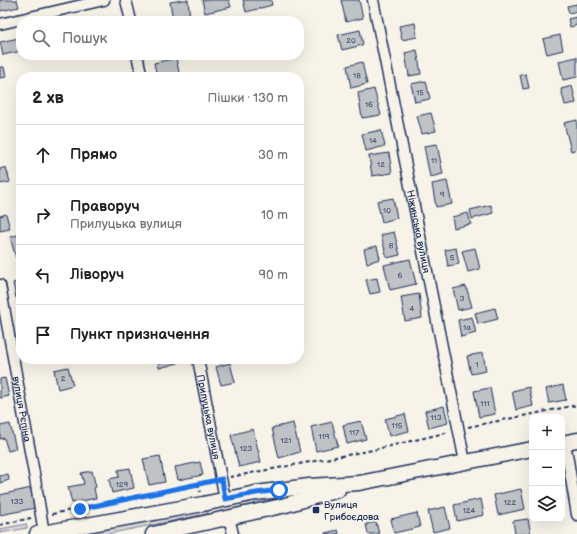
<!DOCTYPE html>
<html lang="uk">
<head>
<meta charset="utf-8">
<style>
	:root { --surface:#fff; --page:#f2f2f2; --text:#202124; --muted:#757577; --line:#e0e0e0 }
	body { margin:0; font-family:"Balsamiq Sans",sans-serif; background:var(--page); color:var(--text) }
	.controls { position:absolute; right:12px; bottom:12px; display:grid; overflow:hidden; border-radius:8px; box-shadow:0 4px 16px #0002 }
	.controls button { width:36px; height:36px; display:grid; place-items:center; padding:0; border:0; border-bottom:1px solid var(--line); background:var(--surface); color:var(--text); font:20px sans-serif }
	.stop { position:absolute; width:12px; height:12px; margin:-9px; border:3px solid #1a73e8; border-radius:50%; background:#fff }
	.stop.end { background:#1a73e8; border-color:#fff; box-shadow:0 1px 4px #0008 }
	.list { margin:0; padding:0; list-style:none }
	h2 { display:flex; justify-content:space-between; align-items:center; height:52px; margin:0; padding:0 16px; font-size:17px }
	h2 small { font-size:13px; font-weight:400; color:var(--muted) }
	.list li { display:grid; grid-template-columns:26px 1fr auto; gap:12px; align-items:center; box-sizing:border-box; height:60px; padding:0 16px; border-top:1px solid var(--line) }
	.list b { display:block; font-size:15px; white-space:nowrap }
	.list p { margin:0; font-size:13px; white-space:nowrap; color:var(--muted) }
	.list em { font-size:13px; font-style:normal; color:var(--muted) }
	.icon { flex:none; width:22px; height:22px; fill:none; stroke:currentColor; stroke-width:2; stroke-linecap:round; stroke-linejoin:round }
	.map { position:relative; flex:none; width:577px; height:534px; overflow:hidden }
	.search { position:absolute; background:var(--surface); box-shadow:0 4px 16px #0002; left:16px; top:16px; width:288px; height:44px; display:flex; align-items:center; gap:10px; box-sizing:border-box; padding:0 14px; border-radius:16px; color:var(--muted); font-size:15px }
	.panel { position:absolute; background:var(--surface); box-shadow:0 4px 16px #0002; left:16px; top:72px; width:288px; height:292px; border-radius:16px }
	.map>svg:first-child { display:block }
</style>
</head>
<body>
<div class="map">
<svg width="577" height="534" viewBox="0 0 577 534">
	<rect width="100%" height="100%" fill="#f7f3e8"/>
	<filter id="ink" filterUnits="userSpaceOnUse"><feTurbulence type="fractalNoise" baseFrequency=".025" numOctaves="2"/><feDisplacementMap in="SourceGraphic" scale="8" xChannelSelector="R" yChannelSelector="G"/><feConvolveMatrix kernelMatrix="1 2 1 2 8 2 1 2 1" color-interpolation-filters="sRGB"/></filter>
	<g filter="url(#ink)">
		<!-- green -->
		<g fill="#d7d6d4" stroke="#798299">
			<path d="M206 509 208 511 207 514 107 534H82Z"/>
			<path d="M26 524 27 528 0 533V529Z"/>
		</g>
		<!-- building -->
		<g fill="#c0c3c5" stroke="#1b2f5e">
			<path d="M0 0H17L19 7 0 11Z"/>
			<path d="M183 0H188L190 18 173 21 170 2Z"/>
			<path d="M202 0H229L231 7 205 13Z"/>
			<path d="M243 0H271L272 5 246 12Z"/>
			<path d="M341 0H359L363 18 346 22Z"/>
			<path d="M577 4V11L569 13 567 6Z"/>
			<path d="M577 17V25L570 27 568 19Z"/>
			<path d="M415 23 417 37 402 40 399 26Z"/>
			<path d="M360 30 363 45 342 50 338 35Z"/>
			<path d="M560 35 563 50 547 54 543 39Z"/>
			<path d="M19 38 21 51 3 55 0 42Z"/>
			<path d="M417 50 421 74 409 76 405 53Z"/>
			<path d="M577 57V77L563 80 559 61Z"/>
			<path d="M176 58 180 77H157L154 63Z"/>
			<path d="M362 62 367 84 351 88 347 66Z"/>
			<path d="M0 67H4L6 77 0 78Z"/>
			<path d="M126 73 127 77H109Z"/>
			<path d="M526 74 529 88 523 89 520 75Z"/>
			<path d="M426 81 430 99 415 102 411 84Z"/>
			<path d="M572 86 576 103 565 105 561 89Z"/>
			<path d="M374 89 381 115 362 118 358 93Z"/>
			<path d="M431 113 436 131 422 134 417 116Z"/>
			<path d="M577 120V149L571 151 564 123Z"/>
			<path d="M381 130 385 146 366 151 362 134Z"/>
			<path d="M437 144 443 174 430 177 424 146Z"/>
			<path d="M389 153 392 173 372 176 369 156Z"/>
			<path d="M6 167 10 182 0 184V169Z"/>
			<path d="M447 181 452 204 436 207 432 184Z"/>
			<path d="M393 198 397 218 382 222 377 201Z"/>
			<path d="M491 205 493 213 472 219 470 210Z"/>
			<path d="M468 213 471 224 454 228 452 217Z"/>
			<path d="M6 214 10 229 0 231V216Z"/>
			<path d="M394 232 400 255 387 258 381 235Z"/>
			<path d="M21 234V257L16 258 10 237Z"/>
			<path d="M377 246 380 259 367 263 364 249Z"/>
			<path d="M456 248 459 264 448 266 445 250Z"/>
			<path d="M475 248 480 269 468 272 462 251Z"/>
			<path d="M410 259 416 284 390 290 384 265Z"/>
			<path d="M377 278 380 292 370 294 366 280Z"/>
			<path d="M21 281V297L16 298 13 283Z"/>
			<path d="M466 286 472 307 458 310 453 289Z"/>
			<path d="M419 294 422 318 405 321 401 297Z"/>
			<path d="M495 308 498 319 478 324 475 313Z"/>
			<path d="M472 317 476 333 461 337 458 320Z"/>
			<path d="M483 353 486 371 471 374 467 356Z"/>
			<path d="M158 359H177L178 363 159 368Z"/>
			<path d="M230 363 235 382 221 385 216 367Z"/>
			<path d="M68 367 73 385 58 389 54 370Z"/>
			<path d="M5 378 9 396 0 398V379Z"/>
			<path d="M563 385 566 400 549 403 546 389Z"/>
			<path d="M529 387 533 406 516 410 512 391Z"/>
			<path d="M490 388 495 414 479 417 474 391Z"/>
			<path d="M444 406 448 423 429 428 425 411Z"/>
			<path d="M405 414 409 431 389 436 385 419Z"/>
			<path d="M361 421 366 439 347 444 343 425Z"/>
			<path d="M332 422 338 446 316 451 311 427Z"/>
			<path d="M293 423 300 452 279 458 272 428Z"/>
			<path d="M10 424 16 449 8 451 4 438 0 439V426Z"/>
			<path d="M253 429 261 462 239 467 231 435Z"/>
			<path d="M160 456 165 482 149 485 143 459Z"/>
			<path d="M200 462 203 475 178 480 175 467Z"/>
			<path d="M130 468 134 488 112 493 109 479 119 477 118 470Z"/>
			<path d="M92 471 96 487 94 488 96 498 72 503 68 487 84 484 81 473Z"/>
			<path d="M8 474 9 480 0 483V476Z"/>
			<path d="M31 488 35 508 0 515V495Z"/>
			<path d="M521 489 525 509 498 515 494 495Z"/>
			<path d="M481 499 484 515 457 521 454 505Z"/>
			<path d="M445 507 450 528 433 532 428 511Z"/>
			<path d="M417 513 420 527 394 533 391 519Z"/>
			<path d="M528 519 531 534H515L513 521Z"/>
			<path d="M376 522 379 534H368L366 524Z"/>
			<path d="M338 530 339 534H325V533Z"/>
		</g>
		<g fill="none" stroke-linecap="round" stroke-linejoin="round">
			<!-- street casing -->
			<g stroke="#1b2f5e" stroke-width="13">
				<g id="street">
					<path d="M126 0 131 21"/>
					<path id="s1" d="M373 0 465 462"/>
					<path d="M0 24 104 0"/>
					<path d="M137 55 142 77"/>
					<path id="s2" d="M0 285 35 479 44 533"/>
					<path id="s3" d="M198 359 225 499"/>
					<path d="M565 442 577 515"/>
					<path d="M229 517 233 534"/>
				</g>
			</g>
			<!-- secondary casing -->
			<g stroke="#1b2f5e" stroke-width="17">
				<g id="secondary">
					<path d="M562 443 577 440"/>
					<path d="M37 534 203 504 256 493 309 486 359 483 532 449"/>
					<path d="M153 534 282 506 338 490"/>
				</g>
			</g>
			<!-- path -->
			<g stroke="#1b2f5e" stroke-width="2" stroke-dasharray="4 3" stroke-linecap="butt">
				<path d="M468 427 577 405"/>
				<path d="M230 477 373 450 449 432"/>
				<path d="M198 484 200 492"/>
				<path d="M52 514 212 481"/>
				<path d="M0 525 31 518"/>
			</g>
			<!-- street -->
			<use href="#street" stroke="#f7f3e8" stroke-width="10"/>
			<!-- secondary -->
			<use href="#secondary" stroke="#f7f3e8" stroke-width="14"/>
		</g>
	</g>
	<g fill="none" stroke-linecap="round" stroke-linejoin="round" filter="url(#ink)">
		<!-- route -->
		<path stroke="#1a73e8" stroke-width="5" d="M80 509 222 479 225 499 256 493 279 490"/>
	</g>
	<!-- markers -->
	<rect fill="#1b2f5e" stroke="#f7f3e8" stroke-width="1.5" x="312" y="506" width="8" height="8" rx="2"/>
	<g text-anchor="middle" stroke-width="3.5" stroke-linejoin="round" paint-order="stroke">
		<!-- number labels -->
		<g font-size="8" fill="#445478">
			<text x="351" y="43">20</text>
			<text x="357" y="78">18</text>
			<text x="420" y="95">15</text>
			<text x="369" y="107">16</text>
			<text x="373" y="143">14</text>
			<text x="434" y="163">11</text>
			<text x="381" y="167">12</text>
			<text x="442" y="197">9</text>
			<text x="387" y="213">10</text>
			<text x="391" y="248">8</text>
			<text x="452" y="260">5</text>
			<text x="400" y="278">6</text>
			<text x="462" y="301">3</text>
			<text x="412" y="311">4</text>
			<text x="467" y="330">1а</text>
			<text x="477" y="367">1</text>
			<text x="63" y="381">2</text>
			<text x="485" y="406">111</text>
			<text x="436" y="420">113</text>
			<text x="397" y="428">115</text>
			<text x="354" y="435">117</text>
			<text x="324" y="439">119</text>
			<text x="286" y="443">121</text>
			<text x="246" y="451">123</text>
			<text x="122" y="487">129</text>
			<text x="17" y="504">133</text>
			<text x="510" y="505">122</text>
			<text x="469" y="513">124</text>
		</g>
		<!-- street labels -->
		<g font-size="10" fill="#1b2f5e" stroke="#f7f3e8">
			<text dy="4" stroke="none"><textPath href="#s1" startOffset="236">Ніжинська вулиця</textPath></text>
			<text dy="4" stroke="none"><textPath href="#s2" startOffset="126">вулиця Рєпіна</textPath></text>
			<text dy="4" stroke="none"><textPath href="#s3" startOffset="59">Прилуцька вулиця</textPath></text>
		</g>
		<!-- poi labels -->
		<g font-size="10" fill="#1b2f5e" stroke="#f7f3e8" text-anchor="start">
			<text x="324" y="508">Вулиця<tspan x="324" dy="12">Грибоєдова</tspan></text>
		</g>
	</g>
</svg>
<div class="controls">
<button>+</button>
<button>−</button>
<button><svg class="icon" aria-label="layers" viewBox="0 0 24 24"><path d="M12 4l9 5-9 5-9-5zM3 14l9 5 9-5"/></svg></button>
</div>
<div class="stop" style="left:279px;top:490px"></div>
<div class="stop end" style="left:80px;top:509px"></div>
<div class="search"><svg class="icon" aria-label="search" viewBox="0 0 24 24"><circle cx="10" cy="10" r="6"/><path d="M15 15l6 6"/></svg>Пошук</div>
<section class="panel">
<h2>2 хв<small>Пішки · 130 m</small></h2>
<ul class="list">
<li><svg class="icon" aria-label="ahead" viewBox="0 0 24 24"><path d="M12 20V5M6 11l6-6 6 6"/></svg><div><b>Прямо</b></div><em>30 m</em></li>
<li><svg class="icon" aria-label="right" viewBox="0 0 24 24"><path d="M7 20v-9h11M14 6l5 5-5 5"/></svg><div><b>Праворуч</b><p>Прилуцька вулиця</p></div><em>10 m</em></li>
<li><svg class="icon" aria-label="left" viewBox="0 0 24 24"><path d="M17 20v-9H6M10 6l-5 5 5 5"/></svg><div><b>Ліворуч</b></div><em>90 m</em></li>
<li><svg class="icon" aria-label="arrive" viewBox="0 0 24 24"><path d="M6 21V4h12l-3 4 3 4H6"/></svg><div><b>Пункт призначення</b></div></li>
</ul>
</section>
</div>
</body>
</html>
